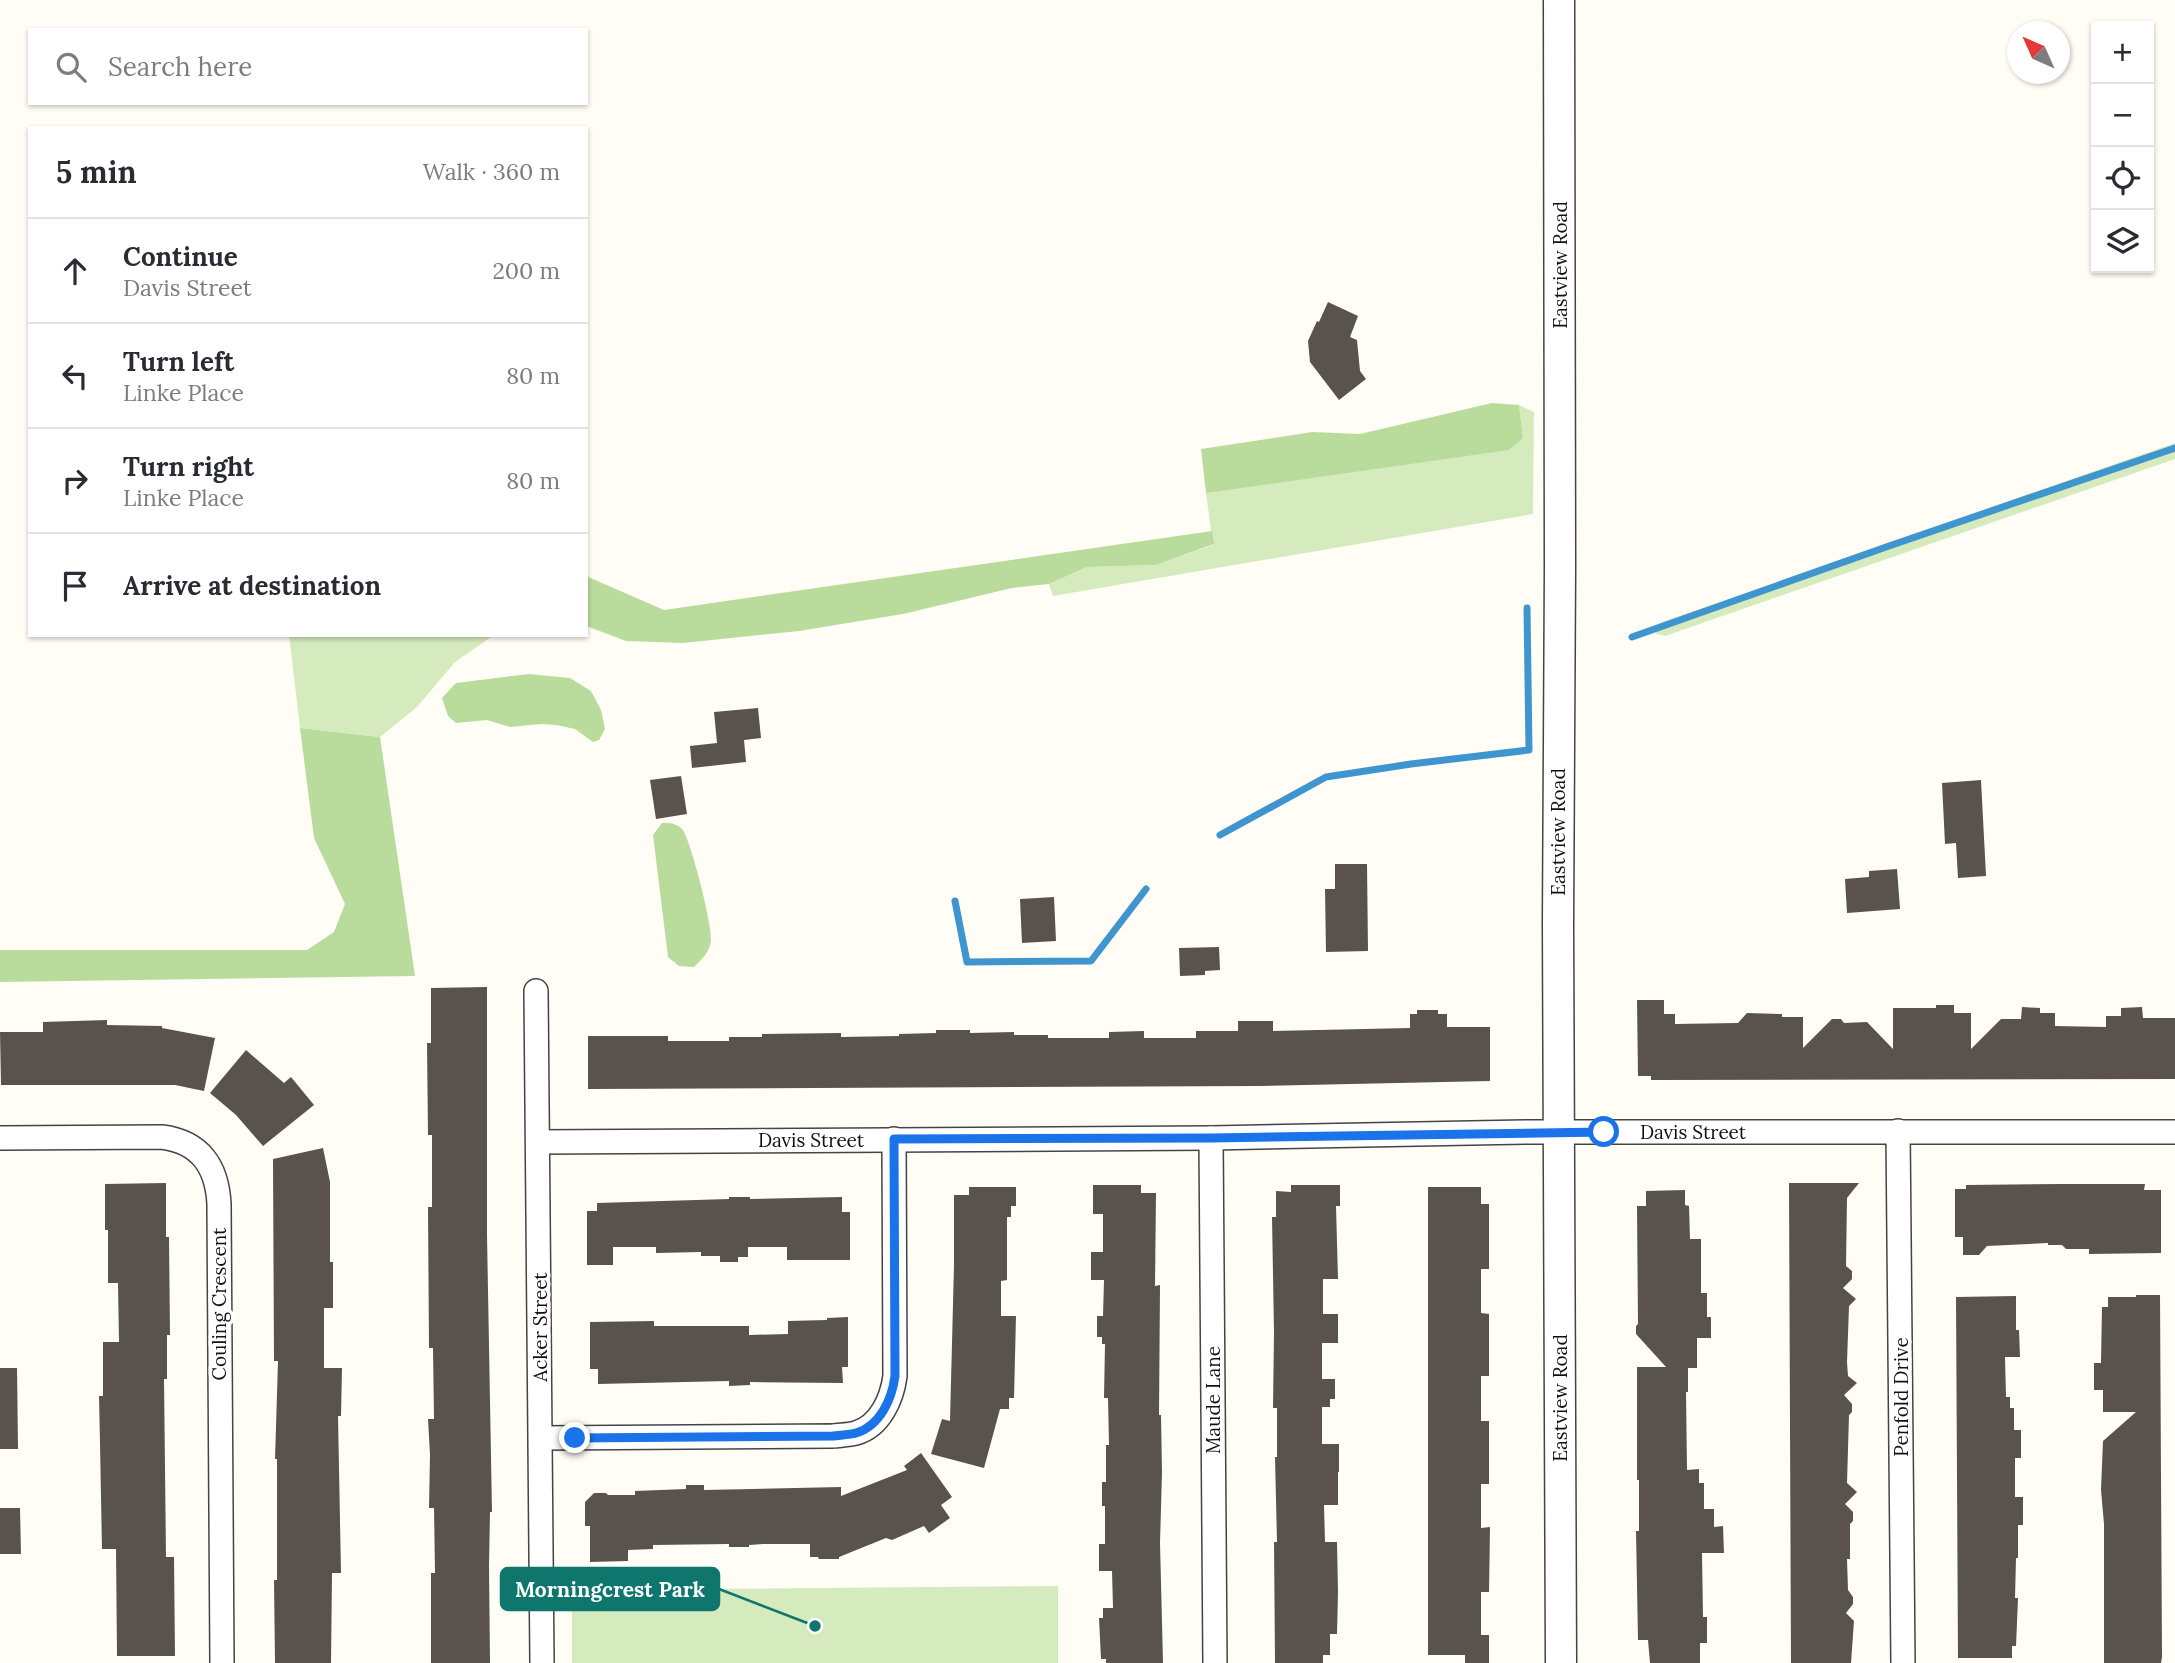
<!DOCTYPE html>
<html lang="en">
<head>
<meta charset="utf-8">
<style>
	:root { --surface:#fff; --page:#f7f7f7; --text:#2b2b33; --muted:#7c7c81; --line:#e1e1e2 }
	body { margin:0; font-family:Lora,serif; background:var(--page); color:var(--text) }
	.controls { position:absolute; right:21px; top:21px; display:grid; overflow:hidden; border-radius:0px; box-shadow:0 2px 5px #0004 }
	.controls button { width:63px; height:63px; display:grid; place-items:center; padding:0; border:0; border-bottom:2px solid var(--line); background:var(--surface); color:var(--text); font:35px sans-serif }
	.compass { position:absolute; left:2007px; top:21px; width:63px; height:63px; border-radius:50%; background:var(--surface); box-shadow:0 2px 5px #0004; rotate:315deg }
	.stop { position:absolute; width:21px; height:21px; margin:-16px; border:5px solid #1a73e8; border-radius:50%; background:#fff }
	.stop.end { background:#1a73e8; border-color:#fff; box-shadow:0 2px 7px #0008 }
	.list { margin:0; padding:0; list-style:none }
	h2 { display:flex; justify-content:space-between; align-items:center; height:91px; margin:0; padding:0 28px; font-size:30px }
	h2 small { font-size:23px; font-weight:400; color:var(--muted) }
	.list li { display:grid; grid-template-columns:46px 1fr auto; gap:21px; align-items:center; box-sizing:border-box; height:105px; padding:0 28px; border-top:2px solid var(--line) }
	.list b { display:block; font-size:26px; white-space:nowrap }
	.list p { margin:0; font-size:23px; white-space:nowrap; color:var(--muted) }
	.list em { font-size:23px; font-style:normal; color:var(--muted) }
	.icon { flex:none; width:38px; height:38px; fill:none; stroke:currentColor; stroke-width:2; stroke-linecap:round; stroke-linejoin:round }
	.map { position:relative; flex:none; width:2175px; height:1663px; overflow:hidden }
	.search { position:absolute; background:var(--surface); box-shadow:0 2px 5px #0004; left:28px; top:28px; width:560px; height:77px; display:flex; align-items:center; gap:18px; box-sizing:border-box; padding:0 24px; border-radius:0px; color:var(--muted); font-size:26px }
	.panel { position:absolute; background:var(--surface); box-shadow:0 2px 5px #0004; left:28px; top:126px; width:560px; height:511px; border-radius:0px }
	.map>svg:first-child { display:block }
</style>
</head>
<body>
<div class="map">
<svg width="2175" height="1663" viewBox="0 0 2175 1663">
	<rect width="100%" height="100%" fill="#fffdf5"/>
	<!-- green -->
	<g fill="#d5ebbd">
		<path d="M1519 405 1534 412 1533 514 1053 596 1049 584 1087 567 1156 565 1213 545 1206 493 1523 438Z"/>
		<path d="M2175 443V459L1665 636 1656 634 1654 627 1663 622Z"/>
		<path d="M289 635H494L455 662 417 707 380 737 300 728Z"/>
		<path d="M1058 1586V1663H572V1590Z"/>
	</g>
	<!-- forest -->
	<g fill="#b9dc9c">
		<path d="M1492 403 1519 405 1523 438 1509 450 1206 493 1201 449 1312 432 1360 434Z"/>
		<path d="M1212 531 1214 544 1156 565 1087 567 1049 584 1012 588 903 614 799 631 683 643 626 641 586 626V576L664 610Z"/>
		<path d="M529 674 570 678 591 691 601 710 605 729 599 740 593 742 575 729 556 725 541 724 510 727 487 720 456 723 448 716 442 698 456 683Z"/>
		<path d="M300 728 380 737 415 976 0 982V950H307L334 932 345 904 314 838Z"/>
		<path d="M662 823C670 823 676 823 682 829 690 837 713 927 711 940 710 952 702 959 694 967L679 966 668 957 653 835Z"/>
	</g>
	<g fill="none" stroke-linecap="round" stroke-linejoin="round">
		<!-- stream -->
		<g stroke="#3f96cf" stroke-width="7">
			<path d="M1632 637 1889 546 2175 448"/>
			<path d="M1220 835 1326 777 1411 764 1529 750 1527 608"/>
			<path d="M955 901 967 962 1091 961 1146 889"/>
		</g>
	</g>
	<!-- building -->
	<g fill="#5a524d">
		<path d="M1328 302 1358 316 1350 337 1357 340 1360 371 1366 379 1339 400 1310 362 1308 341 1317 321 1319 322Z"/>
		<path d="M758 708 761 738 744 740 746 762 692 768 690 746 717 743 714 712Z"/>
		<path d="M681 776 687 814 656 819 650 780Z"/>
		<path d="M1981 780 1986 876 1958 878 1956 843 1945 844 1942 783Z"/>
		<path d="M1335 864H1367L1368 951 1326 952 1325 889H1335Z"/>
		<path d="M1897 869 1900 909 1847 913 1845 879 1869 877V871Z"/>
		<path d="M1054 897 1056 941 1022 943 1020 899Z"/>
		<path d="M1219 947 1220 970 1205 971V975L1180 976 1179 948Z"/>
		<path d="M487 987V1235L492 1512H490L489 1566 490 1663H431V1573H435L434 1508H429L430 1455 428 1419H434L433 1348H429L428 1207H432V1135H428L427 1043H431V988Z"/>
		<path d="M1637 1000H1664V1014H1675V1024L1738 1023 1747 1013 1782 1014V1017H1803V1048L1832 1019H1841L1844 1023 1867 1022 1893 1049V1008H1936V1005H1954V1013H1971V1049L2001 1019H2021L2022 1007 2040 1008V1013H2055V1026L2106 1027V1016H2121V1008L2142 1007 2143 1018H2175V1079L1651 1080V1076H1638Z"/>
		<path d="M1417 1010H1438V1014H1447V1027H1490V1081L1259 1086 588 1089V1036H668V1041H729V1037H762V1034L841 1033V1037L899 1036V1034L936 1033V1030H970V1033L1014 1032V1035H1048V1038H1109V1032L1144 1031V1038H1196V1031H1238V1021H1273V1031L1410 1028V1014H1417Z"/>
		<path d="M107 1020V1025L162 1026V1028L215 1038 204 1091 175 1085H1L0 1032H43V1022Z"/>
		<path d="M246 1050 284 1083 291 1077 314 1105 263 1146 236 1115 210 1093Z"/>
		<path d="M323 1148 330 1182V1262H333V1308H324V1368H342L341 1416H338L341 1573H332L331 1663H275L274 1580H277V1459H275L278 1361H274L273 1159Z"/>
		<path d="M166 1183V1237H169L170 1335H167V1379H164L166 1557H174L175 1656H117L116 1549H102L100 1443 99 1396H103V1342H119L118 1283H108V1230H105V1184Z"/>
		<path d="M1789 1183H1859L1847 1198 1846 1266 1852 1271V1279L1843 1288 1856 1299 1849 1306 1847 1362 1848 1376 1857 1383 1844 1395 1852 1404V1412L1849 1415 1847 1483 1857 1492 1845 1504 1853 1512V1521L1850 1524V1559H1847L1848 1590 1853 1597V1604L1846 1613 1854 1621 1851 1663H1791Z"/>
		<path d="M2063 1184H2145L2144 1190H2161V1253L2089 1254V1249H2066L2062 1245H2048V1243L1987 1246 1979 1255H1963V1237H1955V1189H1966V1185Z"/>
		<path d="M1093 1185H1141V1193H1156L1155 1286 1160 1285 1159 1415H1161L1162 1472 1160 1543 1163 1663H1106V1659H1101L1099 1618H1103V1608H1113L1112 1571H1099V1544H1105V1506H1102V1482H1106V1445H1109L1108 1398H1104L1105 1344H1102V1337H1097V1316H1103L1104 1280H1091V1252H1103V1214H1093Z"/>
		<path d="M1291 1185H1340V1206H1336L1338 1279H1323V1314H1338V1343H1322V1379H1335V1399H1330V1407H1322V1444H1339V1472H1338V1505H1324L1325 1542H1337L1338 1592 1337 1634H1330V1655H1323V1663H1275L1274 1542H1277L1275 1457H1277V1408H1273L1274 1332 1272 1217H1276V1191L1291 1192Z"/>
		<path d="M969 1187H1016V1206H1011V1217H1007V1280L1001 1281V1316H1016L1014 1398H1009V1409H1000L984 1468 931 1454 942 1419 950 1421 954 1265V1195H969Z"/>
		<path d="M1428 1187H1481V1204H1489V1269H1481V1313L1489 1314V1376H1481V1421H1489V1484H1481V1528L1490 1527 1489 1592H1481V1635H1489V1663H1465V1655H1428Z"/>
		<path d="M1685 1190V1205L1689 1206 1690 1239H1701V1293H1707V1317H1711V1338H1697V1368H1688V1392H1686L1687 1470 1699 1469V1483H1704V1509H1714V1527L1723 1526 1724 1553H1702L1703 1617H1707V1643H1700V1663H1650L1648 1640H1638L1636 1531H1639V1480H1637V1367H1666L1636 1334V1326L1638 1324 1637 1206H1646V1191Z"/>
		<path d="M729 1197H750V1199L842 1197V1212H850V1260H787V1247H748V1257H738V1262H720V1256H701V1252L656 1253V1247H613V1265H587V1211H597V1203L729 1199Z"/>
		<path d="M2136 1295H2160L2162 1657 2161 1663H2104V1524L2101 1490 2103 1441 2136 1412H2103V1390H2094V1363H2101L2102 1307H2108V1297H2136Z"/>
		<path d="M2016 1296V1330H2019L2020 1357H2005L2006 1397H2010V1408H2014V1430H2021V1458H2015V1497H2023V1525H2018V1558H2016L2015 1598H2018L2016 1646H2012V1658H1958L1956 1297Z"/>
		<path d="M848 1317V1367H842L843 1383 750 1382V1385L729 1386V1381L598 1384V1369H590V1322L654 1321V1326H749V1335L788 1334V1321L827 1320V1318Z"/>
		<path d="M0 1368H17L18 1449H0Z"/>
		<path d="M921 1453 952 1497 941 1505 950 1518 929 1533 924 1526 892 1540 886 1538 839 1557V1559H819L818 1557H810V1544H763L749 1545V1547H729V1544L653 1545V1549L628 1550V1561L590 1562V1526H585V1502L594 1493H606L608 1495H635V1491L686 1489V1485H704V1490L841 1487V1496L907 1470 904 1466Z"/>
		<path d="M0 1508H20L21 1554H0Z"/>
	</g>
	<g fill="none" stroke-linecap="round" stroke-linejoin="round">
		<!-- minor casing -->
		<g stroke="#444" stroke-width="26">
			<g id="minor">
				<path d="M536 991 542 1663"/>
				<path d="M1898 1131 1903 1663"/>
				<path d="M0 1138 162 1137C200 1142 217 1166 219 1204L222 1663"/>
				<path d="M1211 1138 1215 1663"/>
				<path d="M538 1142 1211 1138 1525 1132H2175"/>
				<path d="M541 1438 833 1436C840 1435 849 1435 856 1433 880 1426 892 1399 895 1376L894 1139"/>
			</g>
		</g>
		<!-- tertiary casing -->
		<g stroke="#444" stroke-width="33">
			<path id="tertiary" d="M1559 0 1560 567 1558 923 1561 1663"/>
		</g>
		<!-- minor -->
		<use href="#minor" stroke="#fff" stroke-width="23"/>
		<!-- tertiary -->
		<use href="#tertiary" stroke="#fff" stroke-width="30"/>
	</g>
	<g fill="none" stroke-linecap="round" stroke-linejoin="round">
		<!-- route -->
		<path stroke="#1a73e8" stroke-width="9" d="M575 1438 833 1436C840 1435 849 1435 856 1433 880 1426 892 1399 895 1376L894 1139 1211 1138 1604 1132"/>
	</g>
	<g text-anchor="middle" stroke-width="7" stroke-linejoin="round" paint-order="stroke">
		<!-- street labels -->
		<g font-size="19" fill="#111" stroke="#fff">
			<text transform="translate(1560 265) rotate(-90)" y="7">Eastview Road</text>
			<text transform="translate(1558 832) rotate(-90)" y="7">Eastview Road</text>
			<text x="1693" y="1139">Davis Street</text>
			<text x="811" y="1147">Davis Street</text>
			<text transform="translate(219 1304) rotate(-90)" y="7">Couling Crescent</text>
			<text transform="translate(540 1327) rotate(-90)" y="7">Acker Street</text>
			<text transform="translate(1901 1397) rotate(-90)" y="7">Penfold Drive</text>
			<text transform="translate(1560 1398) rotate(-90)" y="7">Eastview Road</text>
			<text transform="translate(1213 1400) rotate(-90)" y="7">Maude Lane</text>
		</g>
	</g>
	<!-- callouts -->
	<path fill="none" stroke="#0f766e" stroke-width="2.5" d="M815 1626L719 1589"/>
	<circle fill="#0f766e" stroke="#fff" stroke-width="2.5" cx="815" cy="1626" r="7"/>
	<rect fill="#0f766e" stroke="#0f766e" stroke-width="2.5" x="501" y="1568" width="218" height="42" rx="7"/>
	<g font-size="21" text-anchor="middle" font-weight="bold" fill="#fff">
		<text x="610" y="1597">Morningcrest Park</text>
	</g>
</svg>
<div class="controls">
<button>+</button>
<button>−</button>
<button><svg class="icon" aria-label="locate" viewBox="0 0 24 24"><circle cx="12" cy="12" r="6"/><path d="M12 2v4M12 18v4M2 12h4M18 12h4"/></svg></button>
<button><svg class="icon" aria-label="layers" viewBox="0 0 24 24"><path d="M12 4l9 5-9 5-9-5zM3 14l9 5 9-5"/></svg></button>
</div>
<svg class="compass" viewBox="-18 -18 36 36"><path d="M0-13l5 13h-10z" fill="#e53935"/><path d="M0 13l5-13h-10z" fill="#7c7c81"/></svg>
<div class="stop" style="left:1604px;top:1132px"></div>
<div class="stop end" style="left:575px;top:1438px"></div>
<div class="search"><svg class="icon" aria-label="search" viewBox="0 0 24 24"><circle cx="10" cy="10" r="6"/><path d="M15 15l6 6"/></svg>Search here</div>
<section class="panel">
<h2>5 min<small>Walk · 360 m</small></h2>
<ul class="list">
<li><svg class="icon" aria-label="ahead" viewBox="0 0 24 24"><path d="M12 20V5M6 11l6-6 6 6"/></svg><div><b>Continue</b><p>Davis Street</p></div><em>200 m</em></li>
<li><svg class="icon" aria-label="left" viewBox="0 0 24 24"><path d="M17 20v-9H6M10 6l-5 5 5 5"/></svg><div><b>Turn left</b><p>Linke Place</p></div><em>80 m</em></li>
<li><svg class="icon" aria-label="right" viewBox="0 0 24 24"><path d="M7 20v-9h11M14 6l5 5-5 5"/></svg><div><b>Turn right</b><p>Linke Place</p></div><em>80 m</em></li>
<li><svg class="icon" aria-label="arrive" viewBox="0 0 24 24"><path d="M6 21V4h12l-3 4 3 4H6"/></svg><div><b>Arrive at destination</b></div></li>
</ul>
</section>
</div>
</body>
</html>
